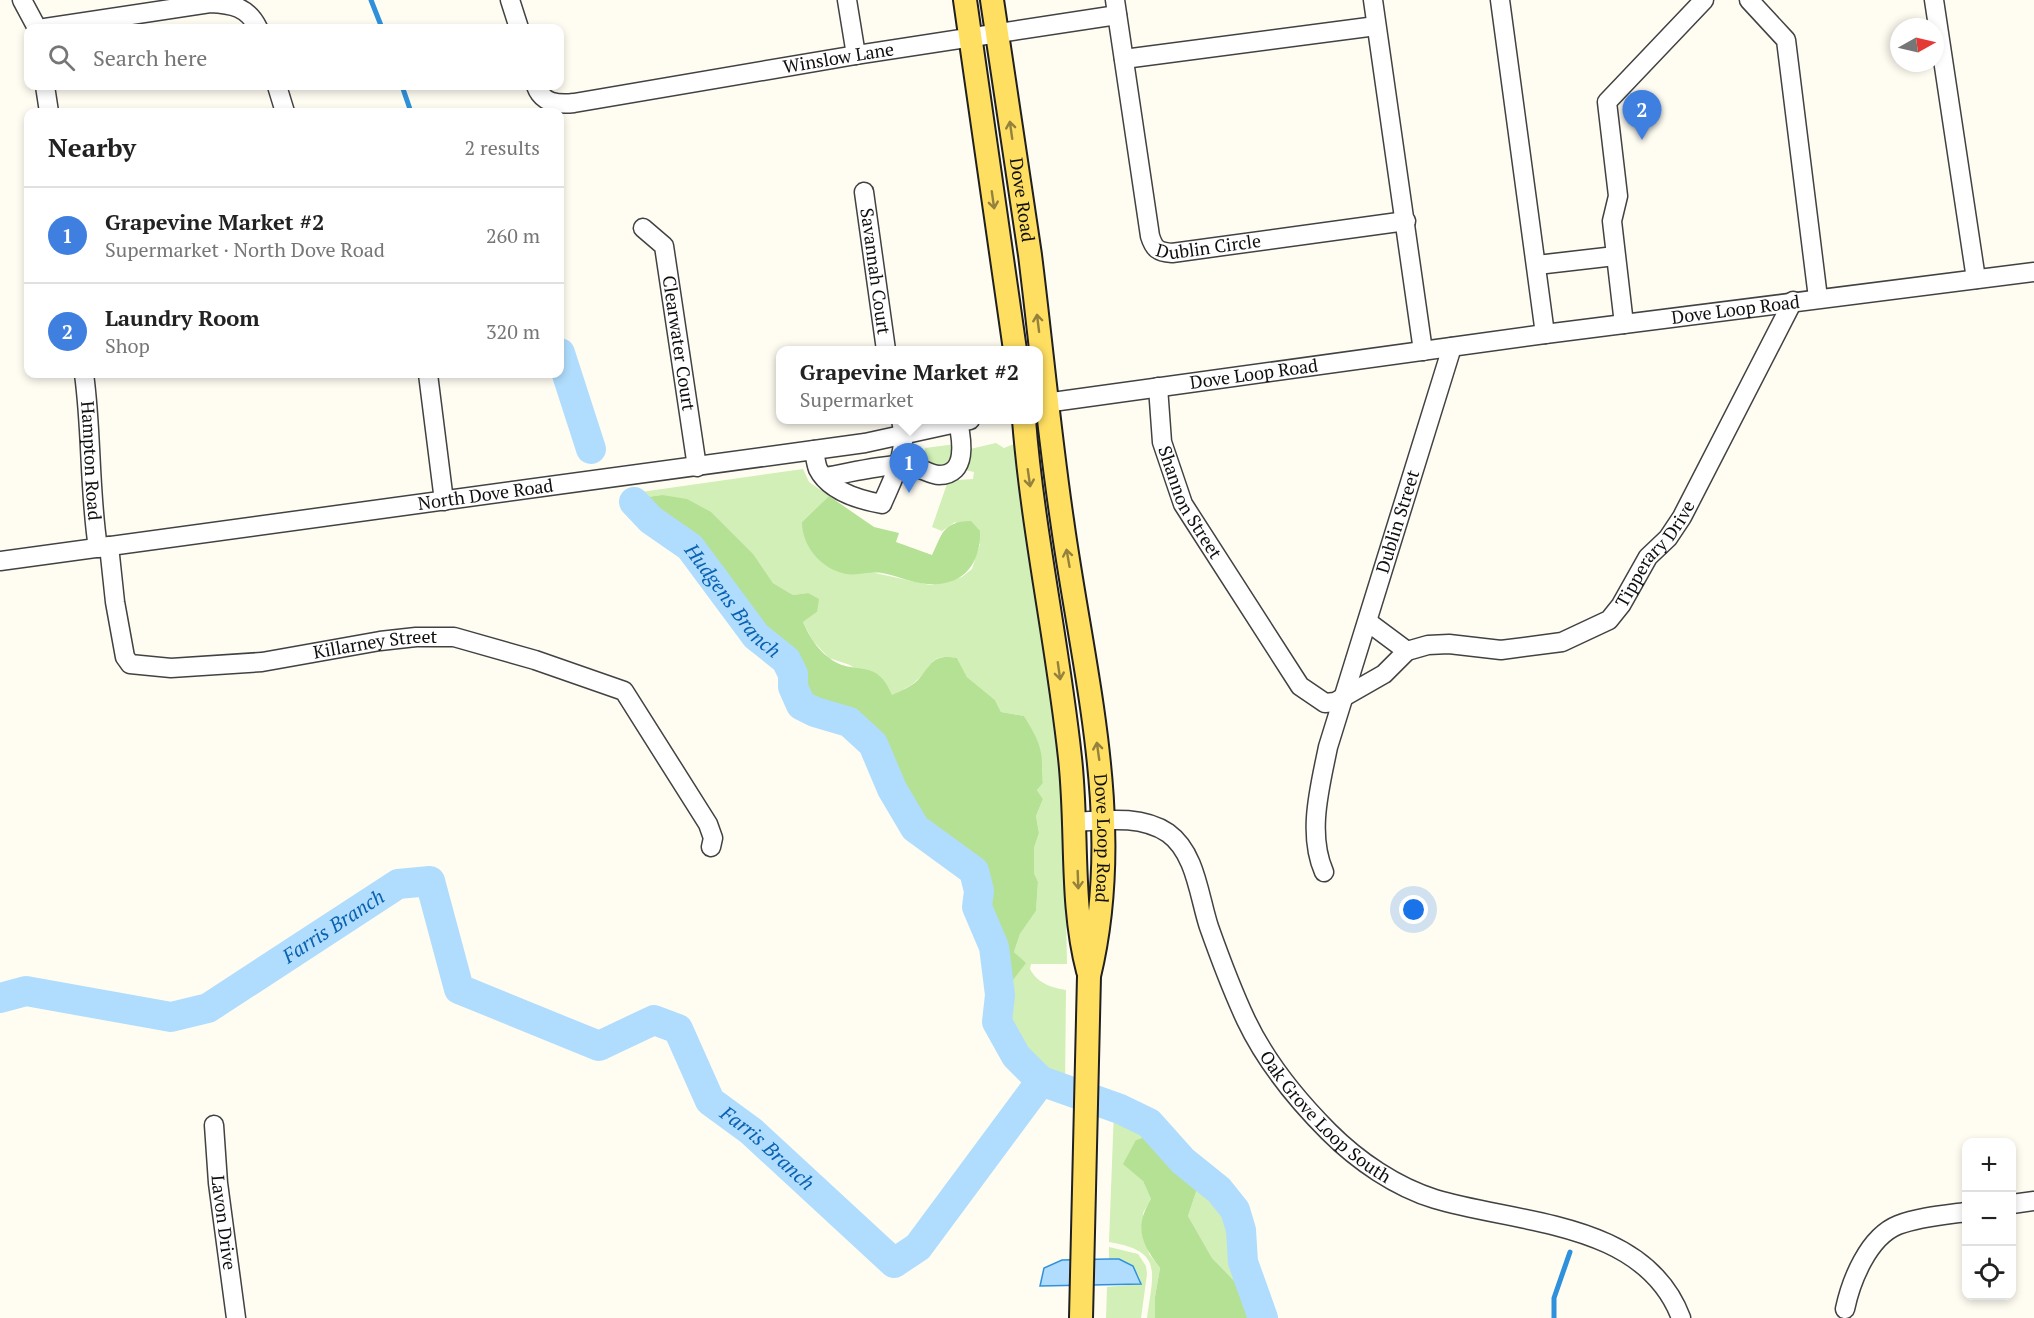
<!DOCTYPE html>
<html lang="en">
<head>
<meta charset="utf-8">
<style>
	:root { --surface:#fff; --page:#f6f6f6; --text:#222; --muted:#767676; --line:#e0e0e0; --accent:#d01719 }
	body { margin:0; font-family:"PT Serif",serif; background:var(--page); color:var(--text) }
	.controls { position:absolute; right:18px; bottom:18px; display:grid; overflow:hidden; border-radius:12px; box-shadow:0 3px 9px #0003 }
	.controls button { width:54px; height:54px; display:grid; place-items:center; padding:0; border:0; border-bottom:2px solid var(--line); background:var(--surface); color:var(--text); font:30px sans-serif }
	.compass { position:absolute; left:1890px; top:18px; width:54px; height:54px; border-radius:50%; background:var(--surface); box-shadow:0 3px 9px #0003; rotate:82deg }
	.you { position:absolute; left:1414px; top:910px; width:21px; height:21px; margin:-15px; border:4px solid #fff; border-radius:50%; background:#1a73e8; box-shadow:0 0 0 9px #1a73e833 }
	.badge { display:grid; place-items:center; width:39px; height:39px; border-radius:50%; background:var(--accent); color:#fff; font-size:20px; font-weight:700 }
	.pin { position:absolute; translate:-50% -50px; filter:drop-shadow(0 2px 3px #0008) }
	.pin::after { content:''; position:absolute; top:32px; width:21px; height:18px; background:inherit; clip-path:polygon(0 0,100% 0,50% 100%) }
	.popup { position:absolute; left:776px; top:346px; width:267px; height:78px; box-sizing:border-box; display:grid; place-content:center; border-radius:12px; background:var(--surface); filter:drop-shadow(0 2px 4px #0005); font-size:20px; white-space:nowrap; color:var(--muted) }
	.popup b { font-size:22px; color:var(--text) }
	.popup::after { content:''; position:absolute; left:50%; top:100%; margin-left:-12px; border:12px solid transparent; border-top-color:var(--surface) }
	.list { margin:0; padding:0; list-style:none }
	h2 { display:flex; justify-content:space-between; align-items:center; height:78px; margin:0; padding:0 24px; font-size:26px }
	h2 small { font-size:20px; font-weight:400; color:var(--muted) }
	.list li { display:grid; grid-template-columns:39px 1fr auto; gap:18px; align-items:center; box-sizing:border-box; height:96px; padding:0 24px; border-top:2px solid var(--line) }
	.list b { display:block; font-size:22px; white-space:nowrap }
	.list p { margin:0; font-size:20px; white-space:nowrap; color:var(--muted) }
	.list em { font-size:20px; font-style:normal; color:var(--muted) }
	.icon { flex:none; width:33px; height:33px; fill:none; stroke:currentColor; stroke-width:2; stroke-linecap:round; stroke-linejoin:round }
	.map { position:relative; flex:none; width:2034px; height:1318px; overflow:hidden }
	.search { position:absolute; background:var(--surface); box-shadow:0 3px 9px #0003; left:24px; top:24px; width:540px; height:66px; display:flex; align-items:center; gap:15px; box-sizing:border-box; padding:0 21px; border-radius:12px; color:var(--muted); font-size:22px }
	.panel { position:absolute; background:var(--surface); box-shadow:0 3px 9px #0003; left:24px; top:108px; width:540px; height:270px; border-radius:12px }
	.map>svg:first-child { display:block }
</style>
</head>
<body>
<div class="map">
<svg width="2034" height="1318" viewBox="0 0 2034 1318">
	<rect width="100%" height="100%" fill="#fffdf2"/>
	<!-- green -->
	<g fill="#d1efb6">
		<path d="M996 443 1004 448 1014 444 1016 448 1063 777 1067 964H1031L1030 969C1037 983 1052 988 1066 990L1065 1089 1041 1081 1016 1056 1004 1039 997 1022 998 985 1010 984 1025 963 1014 952 1020 934 1036 911 1038 882 1034 873V848L1039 833 1036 816 1043 799 1037 790 1043 783 1040 768 1041 755 1024 716 1001 712 995 700 967 677 957 658C928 653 933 667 916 681 910 687 899 691 891 696L850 665 829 658 813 641 803 622 817 612 808 593 793 595 773 583 754 555 662 495 632 499 627 494 803 469 809 482 829 496 802 522 847 574 866 571 930 585 946 582 962 577 972 569 980 544 955 522 942 531 932 527 947 484 958 480 973 479 974 472 965 470 966 450Z"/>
		<path d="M956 444C952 457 950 464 935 467L922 459 925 448Z"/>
		<path d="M1114 1110 1123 1118 1153 1134 1136 1140 1143 1181 1151 1199 1143 1213 1149 1254 1160 1268 1155 1297V1318H1147C1153 1272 1164 1251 1109 1242Z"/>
		<path d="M1199 1183C1234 1203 1229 1225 1234 1259 1237 1276 1246 1293 1251 1309L1241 1288 1212 1258 1188 1216Z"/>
		<path d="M1109 1247 1138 1254 1146 1266 1147 1274 1141 1318H1106L1107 1287 1141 1284C1139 1268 1124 1260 1109 1259Z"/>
	</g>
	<!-- forest -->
	<g fill="#b4e194">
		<path d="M662 495 687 499 711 512 754 555 773 583 793 595 808 593 819 599 817 612 803 622C809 635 816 648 828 657 853 678 876 655 892 695 900 691 911 687 918 680 932 664 932 654 957 658L967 677 995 700 1001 712 1024 716C1031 728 1039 740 1041 753 1043 763 1041 773 1043 783L1037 790 1043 799 1036 816 1039 833 1034 848V873L1038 882 1036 911 1020 934 1014 952 1026 963 1010 984 998 985 994 947 977 907 979 891 974 871 915 828 892 789 873 744 849 722 815 712 801 705 793 687V674L786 660 756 636 690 547 651 520 632 499Z"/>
		<path d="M829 496 874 527 899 533 896 542 932 555C943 533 942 522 971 521L980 531C981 564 963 587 927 584 912 583 898 576 882 573 869 571 855 576 846 574 821 569 802 546 802 522Z"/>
		<path d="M1153 1134 1161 1140 1179 1169 1199 1183 1188 1216 1212 1258 1241 1288 1254 1318H1155V1297L1160 1268C1141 1243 1134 1227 1151 1199L1143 1181 1123 1164 1136 1140Z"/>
	</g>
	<!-- water -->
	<path fill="#b0ddfd" stroke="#2f91dc" stroke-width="1.5" d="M1109 1259H1119L1133 1266 1141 1284 1040 1286 1044 1268 1062 1260Z"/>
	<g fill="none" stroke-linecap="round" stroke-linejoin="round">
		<!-- stream -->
		<g stroke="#2f91dc" stroke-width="5">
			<path d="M371 0 382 28"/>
			<path d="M402 86 411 112"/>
			<path d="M1554 1318V1298L1570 1252"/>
		</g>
		<!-- river -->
		<g stroke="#b0ddfd" stroke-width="30">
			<path d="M560 353 591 449"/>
			<path id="s1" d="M634 502 651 520 690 547 756 636 786 660 793 674V687L801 705 815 712 849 722 873 744 892 789 915 828 974 871 979 891 977 907 994 947 1000 995 997 1022 1016 1056 1041 1081"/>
			<path id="s2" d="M0 998 26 991 171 1017 208 1008 398 884 430 881 459 989 599 1046 654 1020 678 1029 710 1101 751 1131 894 1263 918 1247 1041 1081 1120 1109 1149 1123 1183 1161 1219 1190 1235 1210 1241 1230 1243 1262 1263 1318"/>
		</g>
		<!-- minor casing -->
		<g stroke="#424242" stroke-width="21">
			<g id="minor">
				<path d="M22 0 37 28"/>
				<path d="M510 0 519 28"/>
				<path d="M847 0 856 55"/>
				<path id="s3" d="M1115 0 1150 236C1154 249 1158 252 1172 253L1406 221"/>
				<path d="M1373 0 1423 351"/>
				<path d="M1500 0 1545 334"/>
				<path d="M1749 0 1786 40 1818 298"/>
				<path d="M1934 0 1976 279"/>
				<path d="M45 28 210 3C232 4 248 7 258 28"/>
				<path d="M1124 59 1376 26"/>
				<path d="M45 86 49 112"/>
				<path d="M277 86 285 112"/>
				<path id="s4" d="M536 86C542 103 557 105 574 103L856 55 1117 15"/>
				<path id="s5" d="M864 192 886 350"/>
				<path id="s6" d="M643 228 664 246 697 467"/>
				<path d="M1537 265 1615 256"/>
				<path d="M1624 324 1612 221 1618 196 1607 102 1704 0"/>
				<path id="s7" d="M84 374C92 432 89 489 98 548"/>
				<path d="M428 374 444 501"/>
				<path id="s8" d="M1158 387 1162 442 1183 504 1300 686 1325 703 1335 702 1384 674 1407 651 1428 645 1449 644 1501 650 1562 642 1609 620 1621 605 1648 557 1668 538 1682 517 1793 301"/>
				<path id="s9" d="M1038 404 1545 334 2034 272"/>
				<path d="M814 450C815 456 816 464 818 469 829 491 860 500 882 504 894 476 909 451 901 420"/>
				<path d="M825 477C849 473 875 466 899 465 917 464 929 475 939 475 968 475 962 440 958 422"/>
				<path id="s10" d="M109 546 115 602 125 657 130 664 171 668 262 662 380 641 416 637H454L535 660 624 691 708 824 713 838 711 847"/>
				<path id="s11" d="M0 561 865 443 970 420"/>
				<path d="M1368 622 1407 651"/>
				<path id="s12" d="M1076 822C1106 820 1141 815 1168 833 1196 853 1199 897 1209 927 1220 958 1232 990 1246 1020 1266 1062 1296 1099 1329 1132 1358 1161 1396 1187 1435 1199 1518 1224 1645 1221 1681 1318"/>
				<path id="s13" d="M1324 872C1307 833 1320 787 1328 747L1452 347"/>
				<path id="s14" d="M214 1125 218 1183 236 1318"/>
				<path d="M2012 1204 2034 1201"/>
				<path d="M1845 1309C1851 1281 1868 1237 1898 1225 1919 1217 1944 1215 1966 1212"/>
			</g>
		</g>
		<!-- major casing -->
		<g stroke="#202020" stroke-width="26">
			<g id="major">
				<path d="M965 0 1015 350"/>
				<path id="s15" d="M992 0C1004 85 1018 170 1030 255 1041 343 1049 432 1062 520 1083 672 1126 823 1089 976L1081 1318"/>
				<path d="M1024 420C1033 533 1058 645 1070 758 1078 829 1070 903 1088 971"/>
			</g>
		</g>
		<!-- minor -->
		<use href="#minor" stroke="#fff" stroke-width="18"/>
		<!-- major -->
		<use href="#major" stroke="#ffdf62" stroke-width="22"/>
	</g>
	<!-- one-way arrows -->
	<defs><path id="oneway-shaft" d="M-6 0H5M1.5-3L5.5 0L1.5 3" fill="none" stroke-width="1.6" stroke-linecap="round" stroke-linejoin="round" transform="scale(1.5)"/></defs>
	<g stroke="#93813d">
		<use href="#oneway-shaft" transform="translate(1011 130) rotate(-98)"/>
		<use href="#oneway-shaft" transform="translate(993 200) rotate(82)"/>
		<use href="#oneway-shaft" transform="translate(1038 323) rotate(-97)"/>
		<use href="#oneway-shaft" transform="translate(1029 478) rotate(82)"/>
		<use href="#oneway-shaft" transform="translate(1068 558) rotate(-100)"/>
		<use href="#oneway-shaft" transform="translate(1059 671) rotate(82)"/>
		<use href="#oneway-shaft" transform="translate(1098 751) rotate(-98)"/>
		<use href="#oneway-shaft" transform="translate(1078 880) rotate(88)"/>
	</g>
	<g text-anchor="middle" stroke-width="6" stroke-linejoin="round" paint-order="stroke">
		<!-- street labels -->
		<g font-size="18" fill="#0f0f0f" stroke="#fff">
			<text dy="6" stroke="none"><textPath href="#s4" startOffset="314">Winslow Lane</textPath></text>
			<text dy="6" stroke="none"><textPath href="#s15" startOffset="202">Dove Road</textPath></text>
			<text dy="6" stroke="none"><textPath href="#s3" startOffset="306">Dublin Circle</textPath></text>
			<text dy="6" stroke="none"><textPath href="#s5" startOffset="80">Savannah Court</textPath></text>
			<text dy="6" stroke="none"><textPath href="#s9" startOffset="704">Dove Loop Road</textPath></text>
			<text dy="6" stroke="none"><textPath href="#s6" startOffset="126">Clearwater Court</textPath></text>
			<text dy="6" stroke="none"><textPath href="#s9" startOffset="218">Dove Loop Road</textPath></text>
			<text dy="6" stroke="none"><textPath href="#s7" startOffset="87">Hampton Road</textPath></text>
			<text dy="6" stroke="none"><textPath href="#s11" startOffset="490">North Dove Road</textPath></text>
			<text dy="6" stroke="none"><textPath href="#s8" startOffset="122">Shannon Street</textPath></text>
			<text dy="6" stroke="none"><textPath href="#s13" startOffset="363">Dublin Street</textPath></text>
			<text dy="6" stroke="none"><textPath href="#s8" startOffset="756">Tipperary Drive</textPath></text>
			<text dy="6" stroke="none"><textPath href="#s10" startOffset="368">Killarney Street</textPath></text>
			<text dy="6" stroke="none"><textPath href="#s15" startOffset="846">Dove Loop Road</textPath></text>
			<text dy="6" stroke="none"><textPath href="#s12" startOffset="426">Oak Grove Loop South</textPath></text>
			<text dy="6" stroke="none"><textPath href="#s14" startOffset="98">Lavon Drive</textPath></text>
		</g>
		<!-- water labels -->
		<g font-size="20" font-style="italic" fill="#0a61b0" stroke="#fff">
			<text dy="7" stroke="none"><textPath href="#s1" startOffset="141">Hudgens Branch</textPath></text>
			<text dy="7" stroke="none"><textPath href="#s2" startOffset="362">Farris Branch</textPath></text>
			<text dy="7" stroke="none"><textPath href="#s2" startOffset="974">Farris Branch</textPath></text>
		</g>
	</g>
</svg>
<div class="controls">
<button>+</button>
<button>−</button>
<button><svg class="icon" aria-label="locate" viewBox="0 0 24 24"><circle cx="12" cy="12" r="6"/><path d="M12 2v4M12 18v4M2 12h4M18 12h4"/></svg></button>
</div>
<svg class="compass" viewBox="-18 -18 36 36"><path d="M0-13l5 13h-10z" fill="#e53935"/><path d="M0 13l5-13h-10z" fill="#767676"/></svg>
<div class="you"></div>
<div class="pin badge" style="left:909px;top:493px;background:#3f7fe0">1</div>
<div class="popup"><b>Grapevine Market #2</b>Supermarket</div>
<div class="pin badge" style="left:1642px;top:140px;background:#3f7fe0">2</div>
<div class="search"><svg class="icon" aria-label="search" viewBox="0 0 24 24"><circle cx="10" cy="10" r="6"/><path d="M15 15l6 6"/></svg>Search here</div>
<section class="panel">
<h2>Nearby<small>2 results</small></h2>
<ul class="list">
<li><span class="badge" style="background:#3f7fe0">1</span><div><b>Grapevine Market #2</b><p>Supermarket · North Dove Road</p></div><em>260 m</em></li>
<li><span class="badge" style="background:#3f7fe0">2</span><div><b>Laundry Room</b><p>Shop</p></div><em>320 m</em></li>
</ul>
</section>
</div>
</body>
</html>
